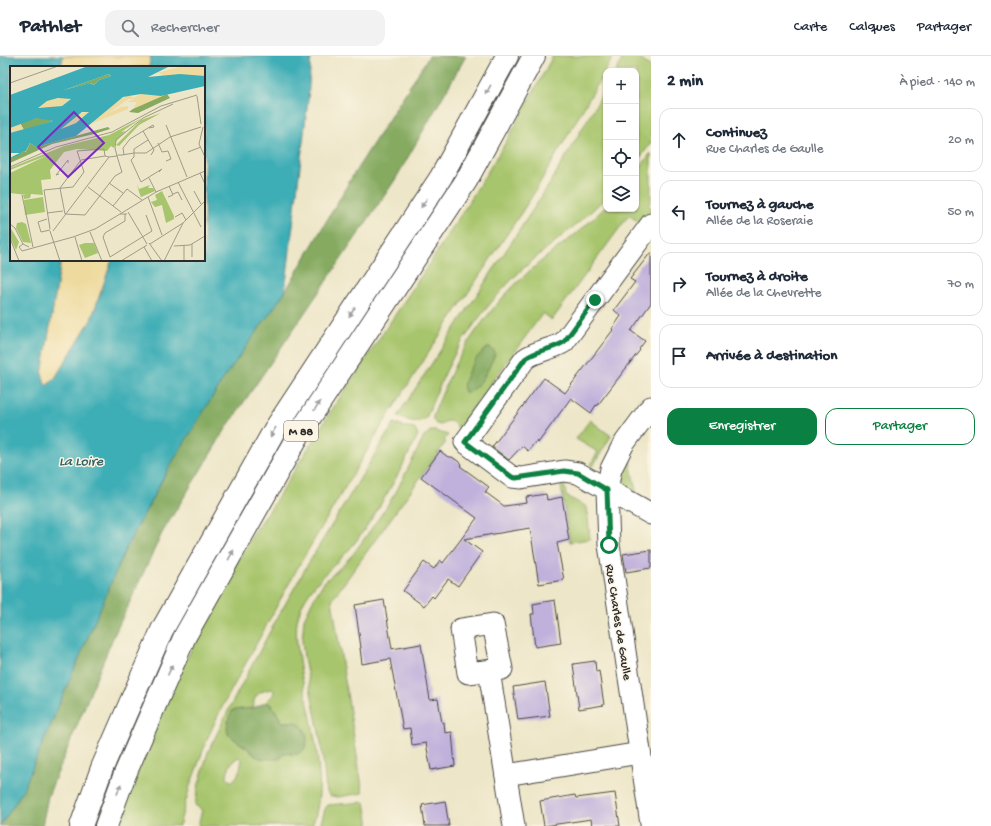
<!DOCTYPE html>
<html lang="fr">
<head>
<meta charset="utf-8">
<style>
	:root { --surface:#fff; --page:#f2f2f3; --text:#1f2937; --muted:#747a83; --line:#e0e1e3; --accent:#0b8043 }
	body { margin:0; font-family:"Gochi Hand",sans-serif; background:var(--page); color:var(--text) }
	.controls { position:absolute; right:12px; top:12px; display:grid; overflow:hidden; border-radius:8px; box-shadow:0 1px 3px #0004 }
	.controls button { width:36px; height:36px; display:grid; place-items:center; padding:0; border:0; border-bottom:1px solid var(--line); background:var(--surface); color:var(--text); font:20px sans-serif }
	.stop { position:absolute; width:12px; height:12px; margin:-9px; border:3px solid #0b8043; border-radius:50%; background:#fff }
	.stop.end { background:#0b8043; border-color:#fff; box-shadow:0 1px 4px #0008 }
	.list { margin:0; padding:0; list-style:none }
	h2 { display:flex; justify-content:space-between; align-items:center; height:52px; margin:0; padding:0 16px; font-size:17px }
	h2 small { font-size:13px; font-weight:400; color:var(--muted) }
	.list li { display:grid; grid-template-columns:26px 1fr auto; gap:12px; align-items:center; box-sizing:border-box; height:64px; margin:0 8px 8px; padding:0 8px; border:1px solid var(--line); border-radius:12px }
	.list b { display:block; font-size:15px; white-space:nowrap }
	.list p { margin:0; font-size:13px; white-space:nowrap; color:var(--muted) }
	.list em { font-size:13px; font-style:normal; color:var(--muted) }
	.actions { display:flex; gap:8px; padding:12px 16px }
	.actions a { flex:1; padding:9px 0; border:1px solid var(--accent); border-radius:12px; text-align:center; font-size:14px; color:var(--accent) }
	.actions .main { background:var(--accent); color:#fff }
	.icon { flex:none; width:22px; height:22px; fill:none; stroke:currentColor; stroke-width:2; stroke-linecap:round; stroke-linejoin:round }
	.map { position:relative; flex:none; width:651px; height:770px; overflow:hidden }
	header { display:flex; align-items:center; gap:24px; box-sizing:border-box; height:56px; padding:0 20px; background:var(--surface); border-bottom:1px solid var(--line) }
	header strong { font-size:19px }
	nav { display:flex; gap:22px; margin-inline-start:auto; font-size:14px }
	.search { width:280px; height:36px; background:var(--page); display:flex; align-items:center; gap:10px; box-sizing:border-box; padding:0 14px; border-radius:12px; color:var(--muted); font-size:15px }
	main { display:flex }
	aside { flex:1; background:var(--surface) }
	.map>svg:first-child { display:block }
</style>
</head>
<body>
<header>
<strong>Pathlet</strong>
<div class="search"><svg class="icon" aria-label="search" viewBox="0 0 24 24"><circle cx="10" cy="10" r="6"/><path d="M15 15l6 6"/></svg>Rechercher</div>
<nav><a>Carte</a><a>Calques</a><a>Partager</a></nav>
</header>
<main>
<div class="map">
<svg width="651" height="770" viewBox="0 0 651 770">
	<rect width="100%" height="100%" fill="#fcf5e5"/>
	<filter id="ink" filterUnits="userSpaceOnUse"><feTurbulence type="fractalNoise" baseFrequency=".025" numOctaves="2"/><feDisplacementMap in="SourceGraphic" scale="8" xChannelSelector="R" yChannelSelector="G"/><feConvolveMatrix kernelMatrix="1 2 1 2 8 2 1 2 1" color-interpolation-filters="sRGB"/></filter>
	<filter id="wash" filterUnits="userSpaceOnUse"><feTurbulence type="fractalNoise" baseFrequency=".012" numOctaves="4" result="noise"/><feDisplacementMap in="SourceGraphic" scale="16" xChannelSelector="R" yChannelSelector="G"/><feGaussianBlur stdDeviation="0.9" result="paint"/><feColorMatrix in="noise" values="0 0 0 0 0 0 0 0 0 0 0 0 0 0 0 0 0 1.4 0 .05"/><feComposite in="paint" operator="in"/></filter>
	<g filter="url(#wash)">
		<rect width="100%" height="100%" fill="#ede6c8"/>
		<!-- green -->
		<g fill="#a7c56c" stroke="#69784c" fill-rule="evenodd">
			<path d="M553 0H614L531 142 440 279 379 374 298 511 221 653 208 681 190 730 179 770H117L143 701 182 612 231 516 255 475 268 457 333 352 429 208 467 149 506 86Z"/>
			<path d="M624 0H636L651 11V87L636 107V15H616Z"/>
			<path d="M606 32V141C581 167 552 187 525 211 500 233 470 271 453 301 443 321 434 341 426 362 420 368 406 365 399 361L398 359 549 129Z"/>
			<path d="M651 97V145L648 149 651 151V156L641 168 629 159 552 264 543 257 458 372C453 365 448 362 441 369L436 368 433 364V360C440 342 448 324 456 307 473 276 497 245 523 221 542 203 564 188 584 171 592 164 599 157 606 150V153H636V116ZM490 291 494 295 485 319 472 335 486 293Z"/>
			<path d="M590 364 611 380 593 410 590 409 598 396 576 383Z"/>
			<path d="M394 367 401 370 414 372 418 379C400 416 381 451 357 484 336 512 304 529 297 565 295 580 298 596 300 611 308 655 331 727 312 769L311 770H198L202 754 195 749 199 728 208 696 232 647 275 566 308 508ZM272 633 274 635 273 639 266 646 272 649 282 666H296L290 698 284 696 255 700C247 691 237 686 228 678 227 668 228 662 233 654L254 652C252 639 260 635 272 633ZM239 701 242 704C240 713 239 721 231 726L227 721C227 713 231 705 239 701Z"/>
			<path d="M430 375H436L448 379 444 384 446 386 332 544 363 737 338 741 330 740 327 736 326 732 321 687 304 602 302 585 304 563 312 546 324 526 342 510 354 497 379 462 396 436 424 381Z"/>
			<path d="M628 396 637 439C618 427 622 415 628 396Z"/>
			<path d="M560 424 564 425 566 440 587 451 590 483 570 486Z"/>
			<path d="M365 746 369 770H320L325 753 327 749Z"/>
		</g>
		<!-- forest -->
		<g fill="#85aa60" stroke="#586a46">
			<path d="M429 0H466L395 124 227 371 162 477 112 584 48 740 42 770H0L22 736 125 494 168 413 226 319 285 236 355 116Z"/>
			<path d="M490 291 494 295 495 298C489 312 482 329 468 337L465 336 463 330C466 317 477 296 490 291Z"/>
			<path d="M266 646 272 649 282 666C287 667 294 665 298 667 309 673 311 694 297 698 293 699 288 697 284 697L280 703H263L255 700 247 691 238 686 228 678C226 669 228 661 233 654L254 652Z"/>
		</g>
		<!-- sand -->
		<g fill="#eeda9e" stroke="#8c8264">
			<path d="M63 0H151L149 11H61Z"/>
			<path d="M61 204H112L91 264 55 322 46 330 42 318Z"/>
		</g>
		<!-- water -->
		<path fill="#3cadb6" stroke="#346c70" d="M0 0H63L61 11H11V204H61L42 318 46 330 55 322 91 264 112 204H204V11H149L151 0H311L308 44 285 236 226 319 168 413 125 494 22 736 0 770Z"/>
		<g id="blocks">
			<!-- building -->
			<g fill="#c0b1dc">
				<path d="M651 196V247L631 275 645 285 639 293 640 294 597 350 596 349 591 357 571 342 538 387 536 385 528 395 522 390 509 404 492 391 544 322 565 337 613 274 612 273 621 260 614 254 635 226 630 223Z"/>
				<path d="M440 395 448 401H452L462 408 460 410 489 431 485 436 504 450 527 447 526 441 546 438 547 444 562 441 569 484 557 487 564 524 539 528 530 472 464 483 482 496 458 530 448 523 434 542 432 540 424 550 403 535 424 506 434 513 440 504 443 507 477 462 421 421Z"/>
				<path d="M651 494V512L626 516 623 498Z"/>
				<path d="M384 544 392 593 421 588 430 644 438 643 442 667 444 666 445 677 452 676 455 710 431 714 426 687 412 689 410 672 403 673 390 603 362 608 360 592H361L355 549Z"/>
				<path d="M555 544 561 587 535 591 531 558H534L533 548Z"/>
				<path d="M595 605 596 616 599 615 604 649 579 653 573 608Z"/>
				<path d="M545 626 550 660 518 664 513 631Z"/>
				<path d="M615 737 620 770H592L591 763 544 770 540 745 575 739 576 742Z"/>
				<path d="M445 745 449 770H425L422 749Z"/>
			</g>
		</g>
	</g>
	<g filter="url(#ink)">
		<use href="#blocks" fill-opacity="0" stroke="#484743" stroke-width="1"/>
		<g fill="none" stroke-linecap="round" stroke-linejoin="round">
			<!-- street casing -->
			<g stroke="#484743" stroke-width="23">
				<g id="street">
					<path d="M651 168 564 286C552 294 536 294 525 303L465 386 512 421 521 422 564 415 578 417 651 458"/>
					<path d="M651 351 623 389 611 413 607 434 609 489 651 768"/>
					<path d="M493 568 502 613 468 617 461 573Z"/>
					<path d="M489 615 514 770"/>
					<path d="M506 719 640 697"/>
				</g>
			</g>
			<!-- highway casing -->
			<g stroke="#484743" stroke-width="24">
				<g id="highway">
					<path d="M81 770 102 712 162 574 275 373 441 121 507 0"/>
					<path d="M106 770 125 718 185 580 299 378 466 125 534 0"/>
				</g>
			</g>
			<!-- street -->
			<use href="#street" stroke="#fff" stroke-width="21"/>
			<!-- highway -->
			<use href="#highway" stroke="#fff" stroke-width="22"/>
		</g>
		<!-- one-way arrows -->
		<defs><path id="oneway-solid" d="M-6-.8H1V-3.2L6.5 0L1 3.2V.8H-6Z"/></defs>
		<g fill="#a0a0a0">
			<use href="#oneway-solid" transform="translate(488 34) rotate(119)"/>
			<use href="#oneway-solid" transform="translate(424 147) rotate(123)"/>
			<use href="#oneway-solid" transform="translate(352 256) rotate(123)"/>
			<use href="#oneway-solid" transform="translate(317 350) rotate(-57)"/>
			<use href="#oneway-solid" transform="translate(273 376) rotate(120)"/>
			<use href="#oneway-solid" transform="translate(231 499) rotate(-61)"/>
			<use href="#oneway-solid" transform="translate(170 614) rotate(-67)"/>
			<use href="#oneway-solid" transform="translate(119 733) rotate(-70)"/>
		</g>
	</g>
	<g fill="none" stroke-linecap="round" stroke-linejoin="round" filter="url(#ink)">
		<!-- route -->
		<path stroke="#0b8043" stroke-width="5" d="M595 244 564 286C552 294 536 294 525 303L465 386 512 421 516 422 564 415 578 417 607 434 609 489"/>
	</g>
	<g text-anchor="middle" stroke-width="3" stroke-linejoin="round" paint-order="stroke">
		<!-- shield labels -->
		<rect fill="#fcf5e5" stroke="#6a6863" stroke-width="1" x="284" y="365" width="34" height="20" rx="3"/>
		<g font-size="12" font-weight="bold" fill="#2b2b2b">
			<text x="301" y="379">M 88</text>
		</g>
		<!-- street labels -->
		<g font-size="13" fill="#2b2b2b" stroke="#fcf5e5">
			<text transform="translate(620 566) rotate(81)" y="5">Rue Charles de Gaulle</text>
		</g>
		<!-- water labels -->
		<g font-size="14" font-style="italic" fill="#325f63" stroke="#fcf5e5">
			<text x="81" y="409">La Loire</text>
		</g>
	</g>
	<!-- overview -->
	<g transform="translate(10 10)">
		<rect width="195" height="195" fill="#ede6c8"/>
		<path d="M151 47 129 59 109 80 106 79 131 54ZM132 52 111 66 116 65 106 75 104 82 101 80 97 85 67 83 54 86 40 104 41 113 31 114 33 129 21 128 20 132 14 133 13 129H17L0 127V107L38 89 0 104V102L54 80 99 69ZM127 118 129 123 140 119 138 122H143L145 125 131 131 129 126 134 125 129 126ZM152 125 164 150V153L156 157 152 139 145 141 141 136 147 134 145 129ZM33 131 35 146 15 149 14 134ZM12 156 16 158 21 177 13 176 6 162 7 157ZM0 161 9 176 6 184 0 171ZM75 177H84L88 187 75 192 69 179Z" fill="#a7c56c"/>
		<path d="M99 8 101 10 89 14 84 19 81 17 54 24ZM157 28 160 32 128 47 119 46 128 39ZM30 51 43 55 14 64 10 57ZM98 61 100 63 84 68 42 78 0 97V92L12 86H20H16L20 77 26 81Z" fill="#85aa60"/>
		<path d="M173 0H195V10H150L152 8 147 7ZM131 28H157L123 43 127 36H117L124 33H118L99 47 111 41 118 40V43L81 58 106 35 119 29 123 32ZM59 31 60 34 52 40 27 42 37 34ZM80 45 66 57 51 63 68 48ZM10 57 14 64 0 67V62Z" fill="#eeda9e"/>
		<path d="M78 0H160L138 11 170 8 195 10V20L151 30 131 28 113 31 66 70 26 81 20 77 16 85H20L12 86 8 90 0 92 10 87H0V67L43 55 27 52 0 62V29ZM99 8 101 10 89 14 84 19 80 17 54 24ZM48 32 61 33 52 40 28 42 37 35ZM72 46H79L66 57 51 63Z" fill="#3cadb6" fill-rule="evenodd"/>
		<path fill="none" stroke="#9f9b89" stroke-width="1" d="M0 17 48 0M187 30 191 58M163 38 133 52 106 74 105 82 107 90 110 100 112 106 105 110 75 149 55 148 50 122 71 94 95 90 99 91 107 90 108 89H112L124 87H136L160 71 191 61M156 59 177 111M193 61 189 78 195 91M133 65 144 84 141 89M138 74 124 83V91L121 94 131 116 152 103 149 106M148 77 152 86 158 85 161 93 156 95M178 86 191 81M114 89 113 82 120 73 143 59 144 61 139 62M0 101 46 81 102 66 151 40 187 29M190 107 195 118M49 108 46 109 58 94V97M139 112 146 126M168 116 191 161M99 117 113 127M78 121 111 146M184 125 191 138M163 128 168 126 172 134M12 129 23 181M138 131 152 169M158 131 163 129 159 120M103 140 117 123 132 134M118 146 137 178M37 147 53 145M110 148 146 126 195 105M115 148V155L95 167 93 171 100 191 142 165 136 149M165 151 172 147 176 154M37 153 28 156 31 166 40 164M0 158 5 162 13 178 19 181M40 163 34 124 63 121 74 106 67 85 94 83 95 90M40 165 50 195M43 165 99 91M80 166 92 195M65 171 72 195M0 172 9 195M139 177 152 195M13 178 9 181 12 185 63 171 85 163 110 148H117M140 178 173 157M182 178V191M174 179V195M164 180 180 179 195 170M134 181 142 195M111 195 137 179M154 195 173 157 195 135"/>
		<path fill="#7b2cbf" fill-opacity="0.15" stroke="#7b2cbf" stroke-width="2" d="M64 46 94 77 58 111 28 81Z"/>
		<rect width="195" height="195" fill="none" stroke="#2b2b2b" stroke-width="2"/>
	</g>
</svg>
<div class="controls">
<button>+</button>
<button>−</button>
<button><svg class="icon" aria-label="locate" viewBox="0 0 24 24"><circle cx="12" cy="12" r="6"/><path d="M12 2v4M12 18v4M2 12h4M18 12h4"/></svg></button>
<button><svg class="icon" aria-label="layers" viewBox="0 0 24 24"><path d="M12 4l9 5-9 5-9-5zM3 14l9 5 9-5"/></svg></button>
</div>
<div class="stop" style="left:609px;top:489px"></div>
<div class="stop end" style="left:595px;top:244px"></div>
</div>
<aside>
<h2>2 min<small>À pied · 140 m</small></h2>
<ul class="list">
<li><svg class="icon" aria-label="ahead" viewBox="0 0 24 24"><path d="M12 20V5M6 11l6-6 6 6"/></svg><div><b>Continuez</b><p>Rue Charles de Gaulle</p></div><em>20 m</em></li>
<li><svg class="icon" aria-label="left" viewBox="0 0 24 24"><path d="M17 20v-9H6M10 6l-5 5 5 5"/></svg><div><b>Tournez à gauche</b><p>Allée de la Roseraie</p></div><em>50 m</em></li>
<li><svg class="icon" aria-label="right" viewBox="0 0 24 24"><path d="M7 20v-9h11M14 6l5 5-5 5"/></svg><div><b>Tournez à droite</b><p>Allée de la Chevrette</p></div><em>70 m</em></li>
<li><svg class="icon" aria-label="arrive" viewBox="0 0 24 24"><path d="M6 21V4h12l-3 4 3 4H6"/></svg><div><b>Arrivée à destination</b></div></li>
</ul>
<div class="actions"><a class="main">Enregistrer</a><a>Partager</a></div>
</aside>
</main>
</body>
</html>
